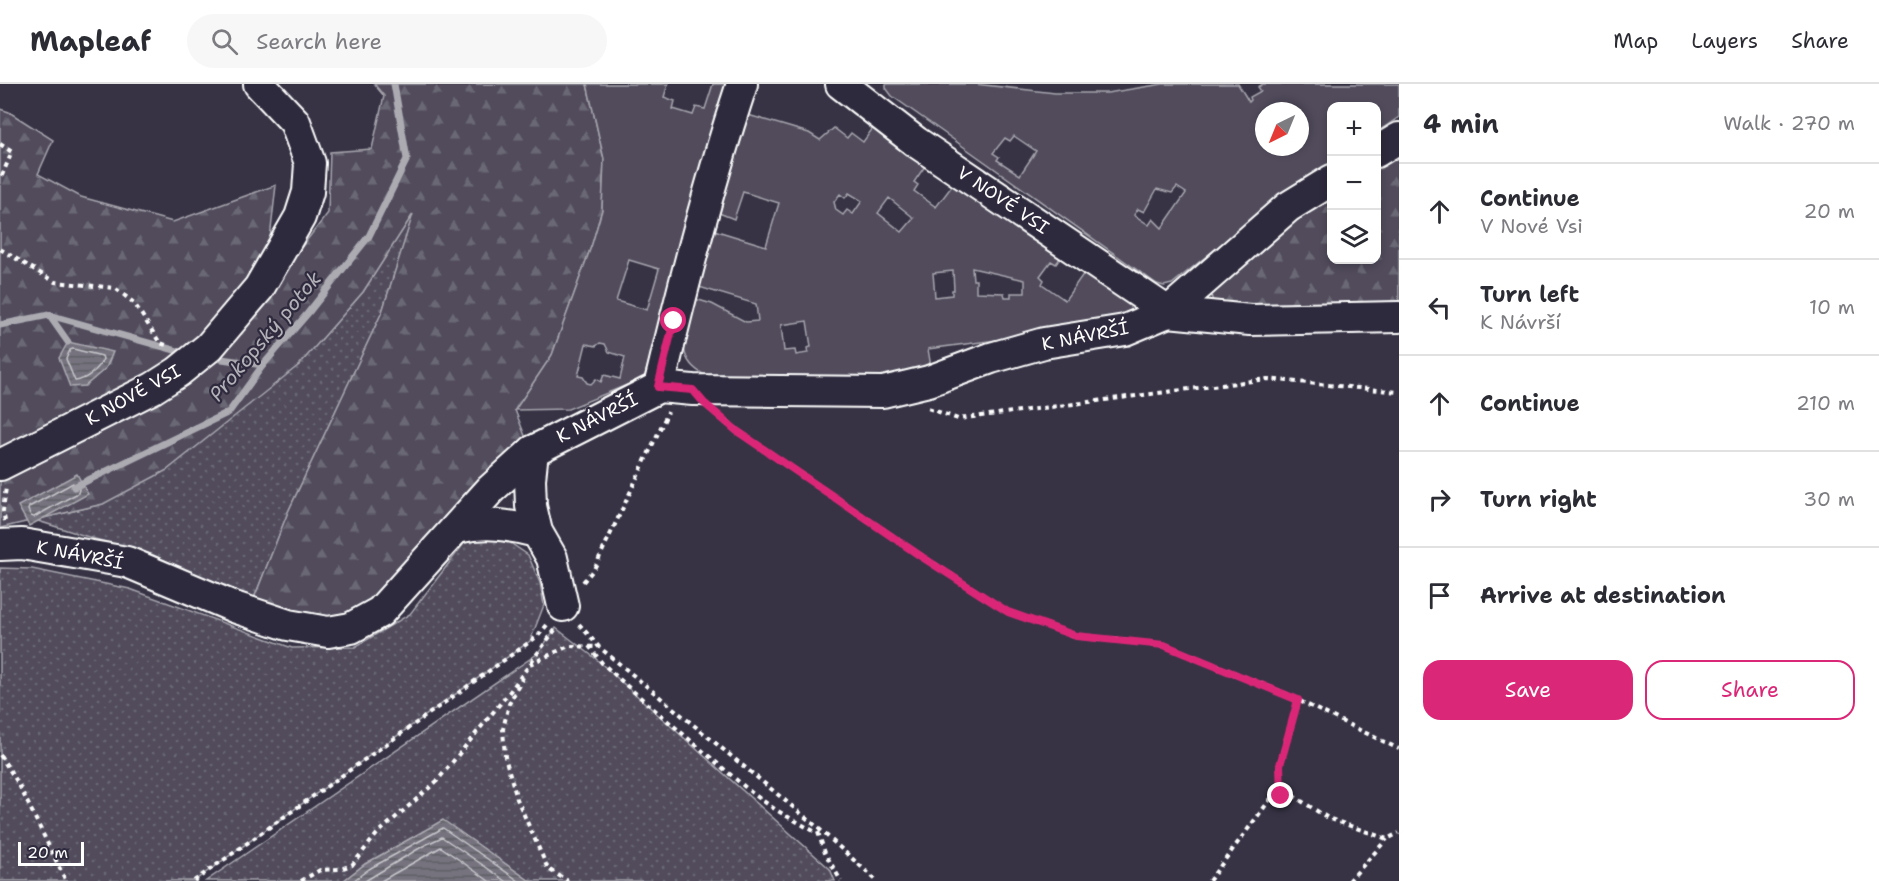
<!DOCTYPE html>
<html lang="en">
<head>
<meta charset="utf-8">
<style>
	:root { --surface:#fff; --page:#f7f7f7; --text:#2b2b33; --muted:#7c7c81; --line:#e1e1e2; --accent:#db2777 }
	body { margin:0; font-family:"Shantell Sans",sans-serif; background:var(--page); color:var(--text) }
	.controls { position:absolute; right:18px; top:18px; display:grid; overflow:hidden; border-radius:12px; box-shadow:0 3px 9px #0003 }
	.controls button { width:54px; height:54px; display:grid; place-items:center; padding:0; border:0; border-bottom:2px solid var(--line); background:var(--surface); color:var(--text); font:30px sans-serif }
	.compass { position:absolute; left:1255px; top:18px; width:54px; height:54px; border-radius:50%; background:var(--surface); box-shadow:0 3px 9px #0003; rotate:223deg }
	.scale { position:absolute; left:18px; bottom:15px; width:66px; box-sizing:border-box; padding-left:6px; border:3px solid #fff; border-top:0; font-size:16px; line-height:21px; white-space:nowrap; color:#fff; -webkit-text-stroke:4px #2f2a3d; paint-order:stroke }
	.stop { position:absolute; width:18px; height:18px; margin:-14px; border:4px solid #db2777; border-radius:50%; background:#fff }
	.stop.end { background:#db2777; border-color:#fff; box-shadow:0 2px 6px #0008 }
	.list { margin:0; padding:0; list-style:none }
	h2 { display:flex; justify-content:space-between; align-items:center; height:78px; margin:0; padding:0 24px; font-size:26px }
	h2 small { font-size:20px; font-weight:400; color:var(--muted) }
	.list li { display:grid; grid-template-columns:39px 1fr auto; gap:18px; align-items:center; box-sizing:border-box; height:96px; padding:0 24px; border-top:2px solid var(--line) }
	.list b { display:block; font-size:22px; white-space:nowrap }
	.list p { margin:0; font-size:20px; white-space:nowrap; color:var(--muted) }
	.list em { font-size:20px; font-style:normal; color:var(--muted) }
	.actions { display:flex; gap:12px; padding:18px 24px }
	.actions a { flex:1; padding:14px 0; border:2px solid var(--accent); border-radius:18px; text-align:center; font-size:21px; color:var(--accent) }
	.actions .main { background:var(--accent); color:#fff }
	.icon { flex:none; width:33px; height:33px; fill:none; stroke:currentColor; stroke-width:2; stroke-linecap:round; stroke-linejoin:round }
	.map { position:relative; flex:none; width:1399px; height:797px; overflow:hidden }
	header { display:flex; align-items:center; gap:36px; box-sizing:border-box; height:84px; padding:0 30px; background:var(--surface); border-bottom:2px solid var(--line) }
	header strong { font-size:28px }
	nav { display:flex; gap:33px; margin-inline-start:auto; font-size:21px }
	.search { width:420px; height:54px; background:var(--page); display:flex; align-items:center; gap:15px; box-sizing:border-box; padding:0 21px; border-radius:33px; color:var(--muted); font-size:22px }
	main { display:flex }
	aside { flex:1; background:var(--surface) }
	.map>svg:first-child { display:block }
</style>
</head>
<body>
<header>
<strong>Mapleaf</strong>
<div class="search"><svg class="icon" aria-label="search" viewBox="0 0 24 24"><circle cx="10" cy="10" r="6"/><path d="M15 15l6 6"/></svg>Search here</div>
<nav><a>Map</a><a>Layers</a><a>Share</a></nav>
</header>
<main>
<div class="map">
<svg width="1399" height="797" viewBox="0 0 1399 797">
	<defs>
		<pattern id="grass-dots" width="8" height="8" patternUnits="userSpaceOnUse" patternTransform="scale(1.5)"><rect width="8" height="8" fill="#514c5c"/><path d="M2 2h.1M6 6h.1" fill="none" stroke="#6b6774" stroke-width="1.8" stroke-linecap="round"/></pattern>
		<pattern id="forest-firs" width="22" height="20" patternUnits="userSpaceOnUse" patternTransform="scale(1.5)"><rect width="22" height="20" fill="#514c5c"/><path d="M5 1l3.5 6h-7zM16 11l3.5 6h-7z" fill="#6b6774"/></pattern>
		<pattern id="water-rules" width="6" height="5" patternUnits="userSpaceOnUse" patternTransform="scale(1.5)"><rect width="6" height="5" fill="#76737f"/><path d="M0 2.5h6" fill="none" stroke="#5f5e63"/></pattern>
	</defs>
	<rect width="100%" height="100%" fill="#373345"/>
	<filter id="ink" filterUnits="userSpaceOnUse"><feTurbulence type="fractalNoise" baseFrequency=".0167" numOctaves="2"/><feDisplacementMap in="SourceGraphic" scale="12" xChannelSelector="R" yChannelSelector="G"/><feConvolveMatrix kernelMatrix="1 2 1 2 8 2 1 2 1" color-interpolation-filters="sRGB"/></filter>
	<g filter="url(#ink)">
		<!-- grass -->
		<g fill="url(#grass-dots)" stroke="#a8a6ae" stroke-width="1.5">
			<path d="M414 128 382 228 288 428 253 517 151 470 95 455 35 436 103 420 299 281 363 208Z"/>
			<path d="M500 452 528 471 540 499 544 521 530 557 194 797H0V484L32 485 130 505 292 564 355 563 410 530 469 453Z"/>
			<path d="M556 544 595 574 830 785 835 797H530L443 737 365 780 343 797H206L537 570Z"/>
		</g>
		<!-- forest -->
		<g fill="url(#forest-firs)" stroke="#a8a6ae" stroke-width="1.5">
			<path d="M374 0H587L604 75 602 126 592 160 552 271 515 326 527 357 368 523 315 536 253 517 288 428 382 228 413 130 363 208 299 281 167 386 103 420 0 444V25L9 28 53 56 38 90 81 113 173 138 276 101 266 190 290 178 328 129 330 68 372 65 384 12Z"/>
			<path d="M1399 69V227L1217 233 1210 207 1297 134 1331 112 1332 176H1376L1377 83Z"/>
		</g>
		<!-- garden -->
		<g fill="#514c5c" stroke="#a8a6ae" stroke-width="1.5" fill-rule="evenodd">
			<path d="M587 0H668L664 13 675 17 673 25 693 31 696 23 705 25 713 0H729L644 294 568 325 515 326 552 271 592 160 602 126 604 75ZM629 176 659 185 647 226 616 217ZM600 259 605 260 609 268 625 273 620 295 604 291 601 298 596 295 591 300 587 299 583 293 578 292 586 260 596 262Z"/>
			<path d="M886 0H975L1055 9H1107L1163 0H1238L1249 18 1251 16 1250 13 1261 7 1258 3 1263 0H1399V33L1377 48 1376 22H1332L1331 78 1281 112 1172 200 1164 202 1157 200 892 12 886 4ZM1264 27H1300V63H1264ZM1014 52 1036 67 1020 91 997 76 999 73 993 69 1005 54 1010 57ZM1177 103 1186 109 1162 144 1153 135 1149 141 1134 131 1138 125 1144 128 1157 105 1172 109Z"/>
			<path d="M748 31 809 49 820 56 834 44 847 54 851 49 863 58 881 33 1134 216 1135 225 1130 234 1034 251 928 265 932 289 866 301 707 292C670 275 687 245 695 215L712 220 746 238 758 237 756 220 699 203 714 146 766 162 779 119 743 108 734 135 719 129ZM925 82 955 98 936 123 914 107 918 101 914 98ZM849 109 862 117 853 130 847 126 843 131 836 126 834 118 840 110 845 114ZM889 114 914 134 902 148 878 129ZM1061 173 1084 189 1065 216 1042 200 1044 196 1040 192 1051 177 1056 180ZM972 184 1025 196V209H1011V213H1005L1004 209 976 208V196H973ZM953 187 954 206H952V211L935 213 933 189ZM807 237 811 263 807 264 808 269 796 271 795 266 784 267 781 241Z"/>
		</g>
		<!-- water -->
		<g fill="url(#water-rules)" stroke="#adabb2" stroke-width="1.5">
			<path d="M68 258 113 268 106 284 85 302 70 303 59 274Z"/>
			<path d="M77 390 88 410 29 442 18 422Z"/>
			<path d="M443 736 530 797H343L365 780Z"/>
		</g>
		<g fill="none" stroke-linecap="round" stroke-linejoin="round">
			<!-- shore -->
			<g stroke="#c8c7cc" stroke-width="1.5">
				<path d="M73 265 102 272 103 275C99 285 86 296 75 297L66 275 70 266Z"/>
				<path d="M73 399 79 405 78 409 34 433 31 432 28 426 29 423Z"/>
				<path d="M353 797 369 785 443 744 519 797"/>
				<path d="M365 797 423 762 442 753 506 797"/>
				<path d="M381 797 441 763 489 797"/>
			</g>
			<!-- stream -->
			<g stroke="#adabb2" stroke-width="7">
				<path d="M49 231 68 258"/>
				<path d="M0 241 49 231 185 269"/>
				<path d="M215 274 263 281"/>
				<path d="M74 403 229 328 263 281 308 229 369 152 407 75 394 0"/>
			</g>
			<!-- minor casing -->
			<g stroke="#fff" stroke-width="34">
				<g id="minor">
					<path d="M841 0 916 58 1168 228 1250 236 1399 233"/>
					<path d="M1376 68 1399 54"/>
					<path d="M659 303C683 201 709 99 742 0"/>
					<path d="M533 367 530 395 531 422 537 448 552 474 563 522"/>
					<path d="M0 381 153 304 178 288 209 263 259 204 300 133 308 108 310 79 295 38 259 0"/>
					<path d="M457 444C487 437 508 441 537 448"/>
					<path d="M0 461 22 460 127 478 234 523 288 541 328 548 351 544 380 528 491 405 533 367 659 303 693 306 883 308 929 297 991 274 1044 259 1125 246 1168 228 1288 123 1332 96"/>
				</g>
			</g>
			<!-- path -->
			<g stroke="#fff" stroke-width="4" stroke-dasharray="4.5 4.5" stroke-linecap="butt">
				<path d="M0 60 12 68 0 96"/>
				<path d="M0 165 55 198 115 204 134 219 160 259 169 262"/>
				<path d="M928 324 958 335 1267 295 1399 308"/>
				<path d="M719 332 737 347 923 473 1008 528 1076 552 1164 561 1283 609 1399 665"/>
				<path d="M5 437 3 427 6 403"/>
				<path d="M583 498 594 485 668 328"/>
				<path d="M579 540 599 563 816 742 877 797"/>
				<path d="M589 562 602 579 627 602 752 709 776 726 819 750"/>
				<path d="M531 578 555 546"/>
				<path d="M523 593 509 620 503 645 505 673 517 715 548 785 568 797"/>
				<path d="M0 671 18 699 66 797"/>
				<path d="M1281 712 1280 681 1298 616"/>
				<path d="M818 748 825 769 841 797"/>
				<path d="M194 797 538 552 547 541"/>
				<path d="M301 797 320 786 340 785 352 781 377 750 437 697 508 610 530 580 569 562 599 563"/>
				<path d="M1209 797 1272 713 1292 711 1328 734 1387 755 1399 749"/>
				<path d="M1349 797 1387 755"/>
			</g>
			<!-- minor -->
			<use href="#minor" stroke="#2f2a3d" stroke-width="30"/>
		</g>
	</g>
	<g fill="none" stroke-linecap="round" stroke-linejoin="round" filter="url(#ink)">
		<!-- route -->
		<path stroke="#db2777" stroke-width="8" d="M674 237 658 303 693 306 704 319 737 347 922 473 1008 528 1076 552 1164 561 1298 616 1280 681 1281 712"/>
	</g>
	<g text-anchor="middle" stroke-width="4.5" stroke-linejoin="round" paint-order="stroke">
		<!-- street labels -->
		<g font-size="18" fill="#fff" stroke="#2f2a3d">
			<text transform="translate(1003 116) rotate(34)" y="6">V NOVÉ VSI</text>
			<text transform="translate(1085 252) rotate(-11)" y="6">K NÁVRŠÍ</text>
			<text transform="translate(133 311) rotate(-29)" y="6">K NOVÉ VSI</text>
			<text transform="translate(597 334) rotate(-27)" y="6">K NÁVRŠÍ</text>
			<text transform="translate(80 471) rotate(11)" y="6">K NÁVRŠÍ</text>
		</g>
		<!-- water labels -->
		<g font-size="20" font-style="italic" fill="#b4b2b9" stroke="#2f2a3d">
			<text transform="translate(265 252) rotate(-50)" y="7">Prokopský potok</text>
		</g>
	</g>
</svg>
<div class="controls">
<button>+</button>
<button>−</button>
<button><svg class="icon" aria-label="layers" viewBox="0 0 24 24"><path d="M12 4l9 5-9 5-9-5zM3 14l9 5 9-5"/></svg></button>
</div>
<svg class="compass" viewBox="-18 -18 36 36"><path d="M0-13l5 13h-10z" fill="#e53935"/><path d="M0 13l5-13h-10z" fill="#7c7c81"/></svg>
<div class="scale">20 m</div>
<div class="stop" style="left:674px;top:237px"></div>
<div class="stop end" style="left:1281px;top:712px"></div>
</div>
<aside>
<h2>4 min<small>Walk · 270 m</small></h2>
<ul class="list">
<li><svg class="icon" aria-label="ahead" viewBox="0 0 24 24"><path d="M12 20V5M6 11l6-6 6 6"/></svg><div><b>Continue</b><p>V Nové Vsi</p></div><em>20 m</em></li>
<li><svg class="icon" aria-label="left" viewBox="0 0 24 24"><path d="M17 20v-9H6M10 6l-5 5 5 5"/></svg><div><b>Turn left</b><p>K Návrší</p></div><em>10 m</em></li>
<li><svg class="icon" aria-label="ahead" viewBox="0 0 24 24"><path d="M12 20V5M6 11l6-6 6 6"/></svg><div><b>Continue</b></div><em>210 m</em></li>
<li><svg class="icon" aria-label="right" viewBox="0 0 24 24"><path d="M7 20v-9h11M14 6l5 5-5 5"/></svg><div><b>Turn right</b></div><em>30 m</em></li>
<li><svg class="icon" aria-label="arrive" viewBox="0 0 24 24"><path d="M6 21V4h12l-3 4 3 4H6"/></svg><div><b>Arrive at destination</b></div></li>
</ul>
<div class="actions"><a class="main">Save</a><a>Share</a></div>
</aside>
</main>
</body>
</html>
